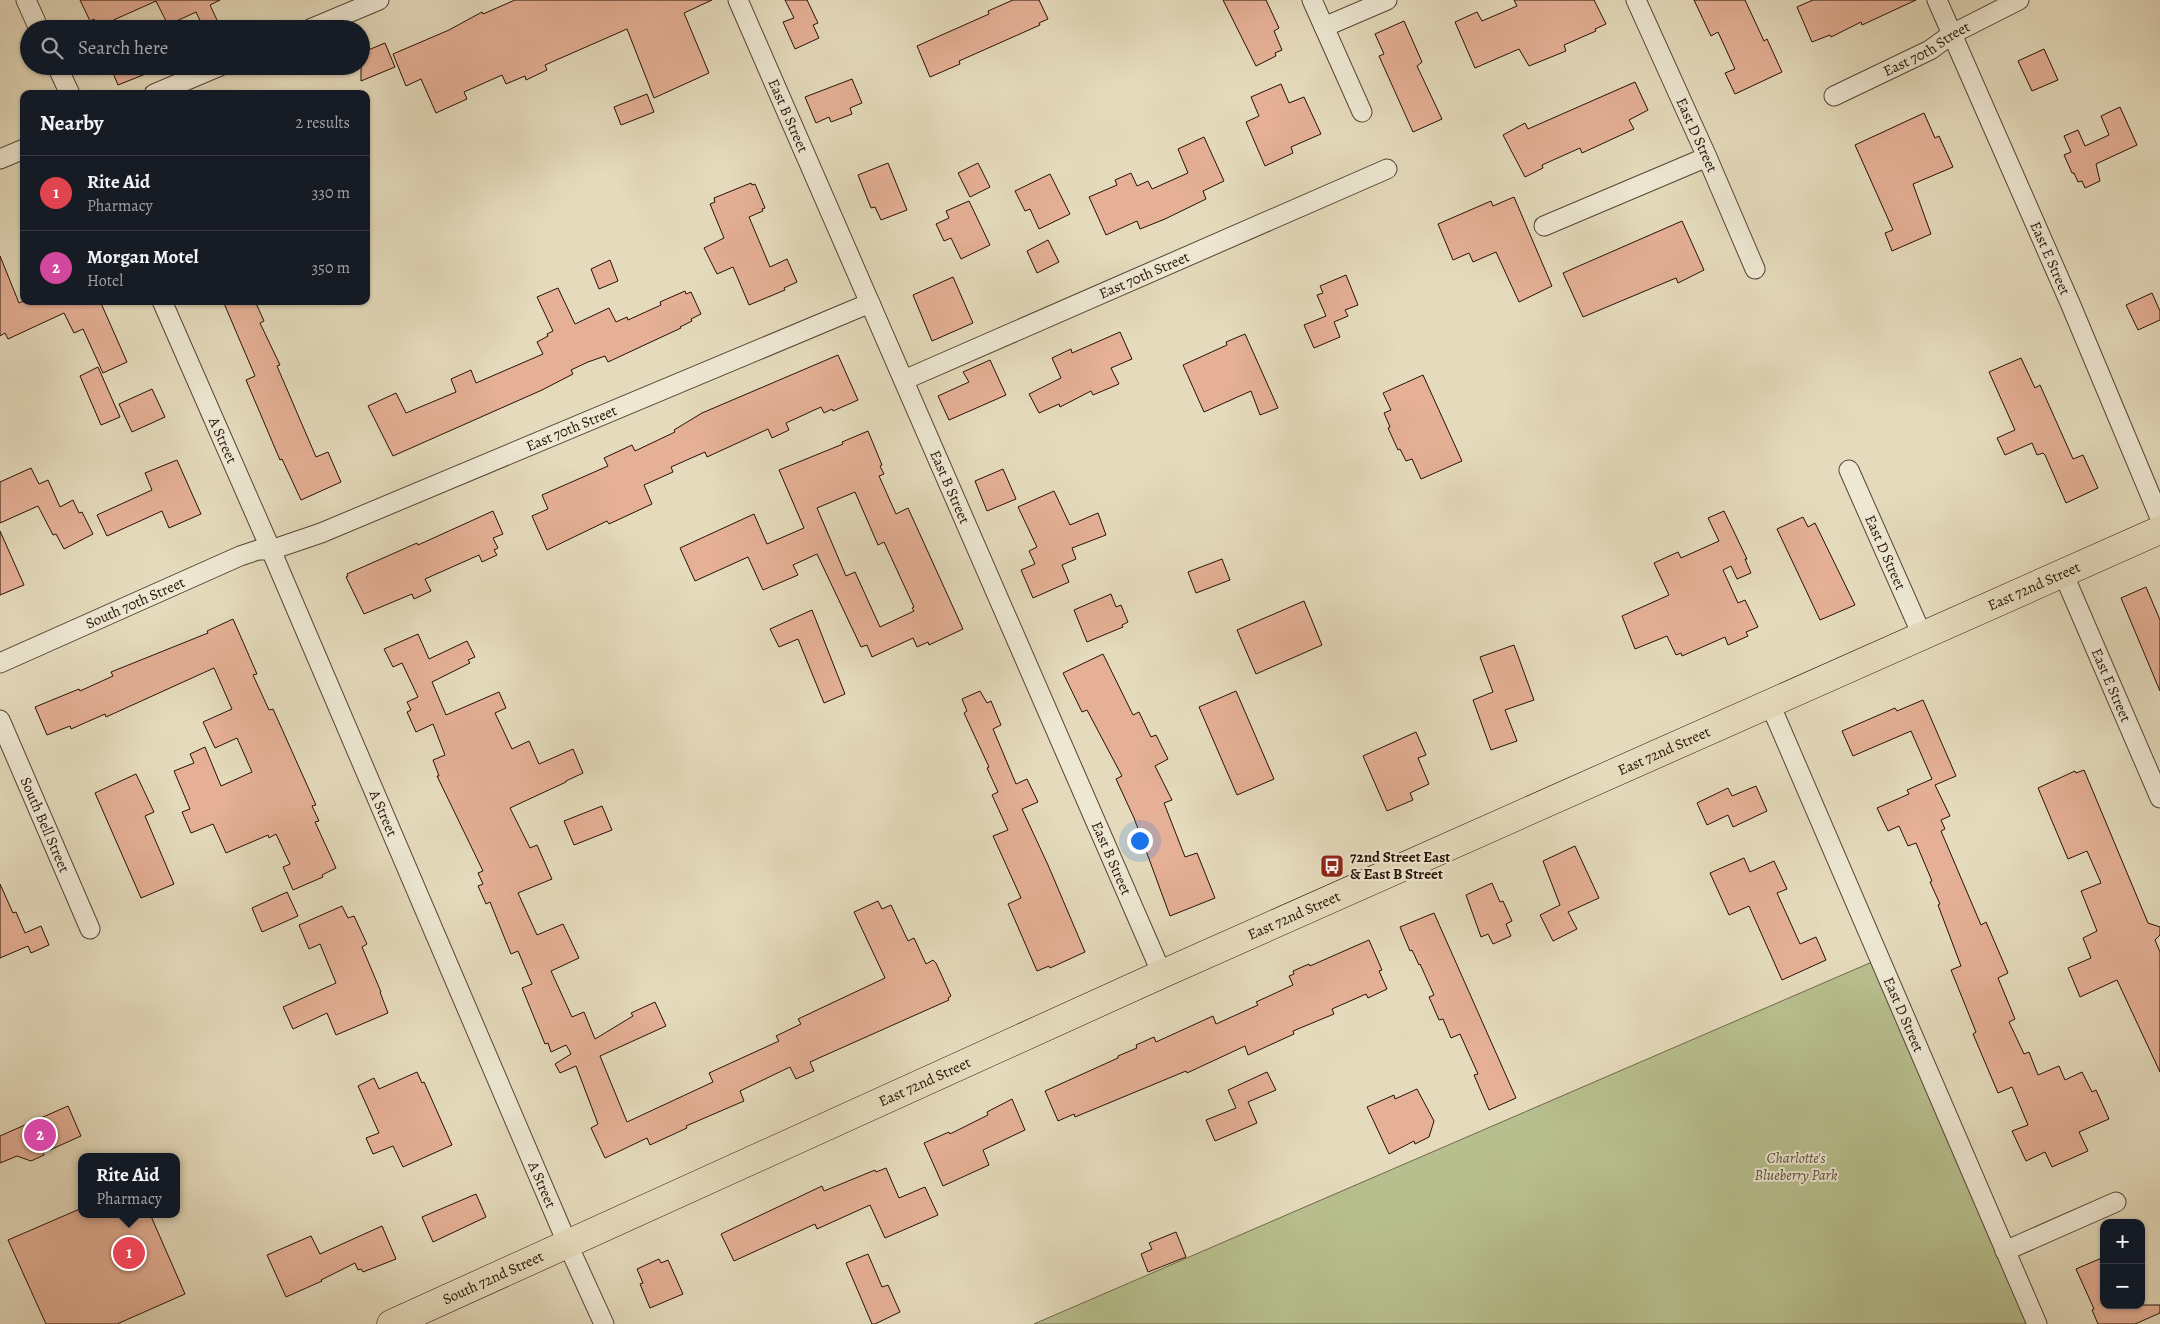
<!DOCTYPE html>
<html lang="en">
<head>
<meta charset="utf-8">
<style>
	:root { --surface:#171b24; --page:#242831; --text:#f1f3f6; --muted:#9ea1a6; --line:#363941; --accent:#b45309 }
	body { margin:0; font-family:Alegreya,serif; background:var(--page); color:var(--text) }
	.controls { position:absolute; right:15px; bottom:15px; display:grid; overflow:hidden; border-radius:10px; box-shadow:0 1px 4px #0004 }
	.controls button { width:45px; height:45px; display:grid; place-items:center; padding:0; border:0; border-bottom:1px solid var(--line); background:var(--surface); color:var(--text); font:25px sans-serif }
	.you { position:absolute; left:1139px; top:840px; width:18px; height:18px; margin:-12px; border:4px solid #fff; border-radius:50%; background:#1a73e8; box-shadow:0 0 0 8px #1a73e833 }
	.badge { display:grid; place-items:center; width:32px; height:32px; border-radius:50%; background:var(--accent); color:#fff; font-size:16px; font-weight:700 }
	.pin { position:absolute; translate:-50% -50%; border:2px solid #fff; box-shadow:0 1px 5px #0006 }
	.popup { position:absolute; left:78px; top:1153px; width:102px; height:65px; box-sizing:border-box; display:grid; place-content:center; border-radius:10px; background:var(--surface); filter:drop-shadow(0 1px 4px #0005); font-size:16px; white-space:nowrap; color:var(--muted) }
	.popup b { font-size:19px; color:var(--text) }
	.popup::after { content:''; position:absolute; left:50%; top:100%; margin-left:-10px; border:10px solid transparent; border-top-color:var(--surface) }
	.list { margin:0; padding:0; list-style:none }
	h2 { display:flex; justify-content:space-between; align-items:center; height:65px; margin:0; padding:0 20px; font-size:21px }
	h2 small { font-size:16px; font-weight:400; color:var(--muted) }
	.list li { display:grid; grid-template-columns:32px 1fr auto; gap:15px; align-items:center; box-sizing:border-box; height:75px; padding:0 20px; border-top:1px solid var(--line) }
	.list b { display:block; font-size:19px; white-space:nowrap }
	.list p { margin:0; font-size:16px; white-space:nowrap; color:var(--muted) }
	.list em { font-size:16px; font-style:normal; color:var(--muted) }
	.icon { flex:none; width:28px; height:28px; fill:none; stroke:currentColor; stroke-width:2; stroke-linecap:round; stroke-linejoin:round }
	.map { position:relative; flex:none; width:2160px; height:1324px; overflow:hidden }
	.search { position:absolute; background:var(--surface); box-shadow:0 1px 4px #0004; left:20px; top:20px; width:350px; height:55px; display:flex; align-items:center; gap:12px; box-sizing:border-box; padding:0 18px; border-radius:28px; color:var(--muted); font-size:19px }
	.panel { position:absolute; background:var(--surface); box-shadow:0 1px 4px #0004; left:20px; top:90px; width:350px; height:215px; border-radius:10px }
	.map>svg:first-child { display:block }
</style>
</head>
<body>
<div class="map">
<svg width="2160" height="1324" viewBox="0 0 2160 1324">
	<rect width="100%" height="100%" fill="#e5dbbc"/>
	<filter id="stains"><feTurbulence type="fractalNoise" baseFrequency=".004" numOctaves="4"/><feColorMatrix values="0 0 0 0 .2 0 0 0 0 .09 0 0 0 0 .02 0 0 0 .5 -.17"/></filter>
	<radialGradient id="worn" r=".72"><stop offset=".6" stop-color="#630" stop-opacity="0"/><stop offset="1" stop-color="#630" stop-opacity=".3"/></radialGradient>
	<!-- green -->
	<path fill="#b8bf8e" stroke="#70684a" d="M1879 959 2037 1324H1034Z"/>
	<!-- building -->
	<g fill="#e5b096" stroke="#271106" fill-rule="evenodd">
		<path d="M80 0H220L210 5 217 20 203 27 196 12 168 25 156 1 98 27 94 19 90 21Z"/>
		<path d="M515 0H712L684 13 709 73 654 98 627 29 545 65 547 70 526 80 525 76 506 84 502 75 464 92 467 99 436 113 421 79 406 86 393 54 449 30 482 12 483 14Z"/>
		<path d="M785 0H807L818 23 813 25 819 38 795 49 783 22 794 18Z"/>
		<path d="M1013 0H1039L1048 19 1039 23 1040 25 959 61 960 64 930 77 917 46 989 14 988 11Z"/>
		<path d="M1223 0H1266L1279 28 1274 31 1282 50 1275 53 1276 56 1256 66Z"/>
		<path d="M1514 0H1594L1606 24 1595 29 1596 31 1564 45 1566 51 1529 66 1519 49 1475 68 1455 22 1477 12 1482 21 1517 6Z"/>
		<path d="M1694 0H1745L1764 41 1767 39 1782 72 1735 94 1725 73 1735 69 1718 32 1711 36Z"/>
		<path d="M1813 0H1916L1862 25 1861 22 1831 37 1830 35 1812 42 1797 7Z"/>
		<path d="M1404 21 1422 62 1417 66 1442 119 1413 132 1379 56 1384 54 1375 34Z"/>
		<path d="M385 43 395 67 361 81V53Z"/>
		<path d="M2044 49 2058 80 2032 91 2018 61Z"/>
		<path d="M110 66H163V67L118 85Z"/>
		<path d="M852 79 862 103 850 108 852 114 831 122 829 117 816 123 805 97Z"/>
		<path d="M1635 82 1648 110 1629 120 1634 129 1582 153 1580 148 1542 165 1543 168 1525 177 1503 135 1525 123 1528 129Z"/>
		<path d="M1281 84 1289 103 1304 97 1321 134 1291 147 1293 153 1265 166 1246 122 1259 116 1251 97Z"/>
		<path d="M647 94 654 112 621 125 614 107Z"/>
		<path d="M2120 107 2137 145 2096 164 2100 181 2085 188 2082 181 2078 182 2074 173H2072L2064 155 2071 152 2064 136 2078 130 2085 146 2109 135 2101 116Z"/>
		<path d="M1924 113 1935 138 1939 136 1953 167 1913 184 1931 234 1892 251 1885 233 1893 230 1855 145Z"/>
		<path d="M1204 137 1224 181 1203 191 1206 199 1165 219 1140 229 1137 221 1106 235 1089 197 1117 185 1115 180 1131 173 1137 186 1148 181 1152 189 1188 173 1178 149Z"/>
		<path d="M888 163 907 210 881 220 875 207 871 208 858 175Z"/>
		<path d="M978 163 990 187 970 197 958 173Z"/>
		<path d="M1050 174 1070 214 1039 229 1030 209 1025 211 1015 191Z"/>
		<path d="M751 183 752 185 755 184 765 208 762 209 763 211 749 217 770 267 787 259 797 282 784 288 785 290 749 305 733 267 717 274 704 248 724 238 710 204 715 202 714 198Z"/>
		<path d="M1514 197 1552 286 1519 302 1496 252 1473 262 1469 253 1453 260 1438 224 1491 201 1493 206Z"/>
		<path d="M969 201 990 245 961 259 951 238 944 241 936 224 949 218 946 211Z"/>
		<path d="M1682 221 1704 270 1678 283 1676 278 1583 317 1563 273Z"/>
		<path d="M1048 240 1059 262 1037 273 1027 251Z"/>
		<path d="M0 256 19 303 23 301H100L127 362 103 373 83 329 74 333 64 313 8 339 5 333 0 336Z"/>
		<path d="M610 260 618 281 599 289 591 269Z"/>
		<path d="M1346 275 1358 305 1345 310 1348 316 1334 322 1340 337 1314 348 1304 325 1326 316 1317 295 1323 293 1320 286Z"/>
		<path d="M953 277 973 323 932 341 913 295Z"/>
		<path d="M558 288 575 324 609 308 616 322 627 317 628 320 661 305 660 302 685 291 686 294 691 292 701 314 691 319 692 321 680 327 681 328 608 362 605 356 588 362 571 370 573 374 542 390 393 456 368 406 396 393 406 413 456 392 451 379 471 370 476 383 543 354 537 342 548 336 547 334 553 331 537 297Z"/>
		<path d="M2152 293 2160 311V320L2138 330 2126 305Z"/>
		<path d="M223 301H255L264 321 260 323 280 365 277 366 316 457 328 452 341 482 301 500 282 459 280 460 246 380 255 376Z"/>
		<path d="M1120 332 1132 359 1111 368 1119 384 1093 395 1091 391 1060 407 1059 404 1039 413 1029 394 1061 378 1052 358 1071 349 1072 353Z"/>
		<path d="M1245 334 1278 408 1260 415 1251 391 1204 412 1183 365 1227 345 1226 342Z"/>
		<path d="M838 355 858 400 833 411 832 409 824 413 821 407 786 423 789 430 772 438 768 429 707 457 705 452 671 467 673 472 644 485 652 504 609 524 607 521 547 550 532 516 548 509 542 495 608 466 604 458 632 445 635 451 675 432 674 430 702 413Z"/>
		<path d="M2021 358 2035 388 2040 385 2073 459 2083 455 2098 488 2066 503 2045 455 2043 453 2037 455 2032 443 2005 455 1997 438 2015 430 1989 372Z"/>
		<path d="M990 360 1006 395 949 420 938 396 969 382 963 372Z"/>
		<path d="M98 367 120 417 101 425 80 376Z"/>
		<path d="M1423 375 1462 461 1421 479 1412 459 1406 461 1400 449 1398 450 1388 428 1390 427 1384 413 1391 410 1383 393Z"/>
		<path d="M152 389 165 417 132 432 119 404Z"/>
		<path d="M868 431 882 465 880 466 884 474 879 476 896 514 908 508 963 629 929 645 928 642 917 647 913 638 872 657 867 645 861 647 817 554 793 565 798 575 763 590 748 557 695 581 680 548 754 514 767 544 804 528 779 470 843 444 842 442ZM855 492 878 545 884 542 914 607 912 608 914 611 880 627 855 572 846 576 817 508Z"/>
		<path d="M177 460 201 514 169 528 162 511 107 536 97 515 152 490 145 473Z"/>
		<path d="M31 468 39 484 48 480 60 507 73 500 79 513 82 512 93 534 64 549 56 534 53 535 38 506 0 523V482Z"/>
		<path d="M1003 469 1016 499 987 511 975 481Z"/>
		<path d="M1054 491 1070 525 1098 513 1106 535 1072 548 1076 559 1062 565 1069 582 1033 598 1021 570 1035 564 1029 551 1037 547 1018 507Z"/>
		<path d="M493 511 503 534 493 538 498 548 494 550 497 555 482 562 479 555 425 579 431 591 414 599 412 594 364 614 346 577 348 576 347 574 417 543 418 545Z"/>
		<path d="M1724 511 1747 559H1745L1751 573 1737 579 1731 566 1723 570 1738 603 1745 600 1758 627 1746 632 1748 636 1728 645 1725 637 1682 656 1681 653 1676 655 1667 636 1635 649 1622 616 1669 595 1654 563 1678 552 1681 558 1719 541 1708 518Z"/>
		<path d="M1803 517 1808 527 1815 523 1855 605 1820 620 1777 529Z"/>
		<path d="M0 531 24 585 0 595Z"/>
		<path d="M1222 559 1230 580 1196 593 1188 572Z"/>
		<path d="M2146 587 2160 620V691L2121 598Z"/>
		<path d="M1111 594 1116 607 1121 605 1128 622 1122 625 1123 627 1087 642 1074 610Z"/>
		<path d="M1304 601 1322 645 1256 674 1237 630Z"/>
		<path d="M812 610 845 694 824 703 798 639 779 647 770 629Z"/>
		<path d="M233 619 257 674 253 675 269 710 273 709 316 805 312 806 319 821 315 822 336 868 322 875 323 877 293 890 283 867 290 864 276 834 269 838 268 835 226 853 213 824 191 833 182 812 190 809 174 771 194 763 190 754 205 747 221 786 252 772 237 738 215 748 203 722 232 709 214 668 106 717 105 714 71 729 70 726 47 735 35 707 79 689 80 691 113 676 111 672 208 633 207 631Z"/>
		<path d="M418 634 429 659 467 641 475 657 468 660 470 663 432 682 446 715 499 692 506 708 495 713 512 749 529 741 539 764 573 749 583 773 566 781V782L510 808 530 848 537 845 552 879 518 893 537 935 563 924 579 958 551 971 572 1017 584 1012 595 1039 633 1016 631 1013 655 1002 666 1026 600 1056 627 1122 713 1082 709 1073 779 1041 776 1036 801 1024 798 1019 885 978 854 912 878 901 882 909 891 905 908 941 914 938 926 964 933 960 936 963 951 996 948 998 949 1000 810 1062 814 1071 796 1079 790 1067 740 1091 744 1101 686 1126 687 1128 650 1145 647 1138 605 1158 591 1128 598 1124 576 1066 560 1073 555 1064 571 1054 569 1050 566 1045 551 1052 548 1043 545 1044 522 988 532 984 518 951 511 954 490 902 486 904 478 886 483 884 478 873 483 871 437 776H439L433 760 445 755 433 724 416 732 407 712 411 710 407 702 418 697 402 663 393 667 384 649Z"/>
		<path d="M1514 645 1534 700 1505 710 1517 741 1491 750 1473 700 1493 692 1480 657Z"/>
		<path d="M1103 654 1133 715 1139 712 1151 737 1156 735 1168 759 1155 766 1172 800 1164 803 1185 857 1197 853 1215 898 1170 916 1134 818 1116 779 1122 776 1087 710 1082 712 1063 673Z"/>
		<path d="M980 691 987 703 991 701 1001 725 993 729 1016 784 1027 779 1038 802 1022 809 1048 865 1085 952 1050 968 1049 966 1037 971 1008 904 1021 898 993 836 1008 830 992 795 998 792 987 768 989 767 964 713 967 711 962 699Z"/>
		<path d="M1236 691 1274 779 1237 795 1199 707Z"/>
		<path d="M1923 700 1956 776 1935 785 1950 816 1941 820 1945 829 1941 831 1981 925 1986 922 2008 973 1998 978 2015 1019 2009 1022 2024 1054 2029 1052 2038 1075 2059 1066 2065 1080 2082 1072 2092 1092 2096 1090 2109 1119 2079 1132 2088 1151 2052 1167 2045 1152 2026 1161 2012 1131 2028 1125 2012 1087 1998 1093 1973 1034 1976 1032 1951 970 1961 966 1938 905 1940 904 1930 882 1932 881 1916 843 1908 846 1899 826 1888 831 1877 808 1909 794 1907 790 1932 779 1911 731 1853 756 1842 731 1895 708 1897 711Z"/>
		<path d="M1416 732 1426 755 1418 758 1429 784 1410 793 1413 800 1387 811 1363 756Z"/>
		<path d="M2084 770 2148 923 2160 927V935L2155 940 2160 952V1072L2117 980 2080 997 2068 968 2091 958 2083 938 2097 931 2081 891 2101 883 2087 851 2068 859 2038 788 2075 771 2076 773Z"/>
		<path d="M136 774 154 812 145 816 174 884 141 898 95 793Z"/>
		<path d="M1756 786 1767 811 1733 827 1728 815 1707 825 1697 803 1728 788 1732 796Z"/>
		<path d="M602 806 612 830 574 845 564 821Z"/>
		<path d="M1575 846 1599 898 1568 912 1577 929 1553 941 1540 915 1560 905 1543 861Z"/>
		<path d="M1744 858 1750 872 1774 861 1787 889 1777 893 1800 944 1816 937 1826 960 1782 980 1749 906 1729 915 1710 873Z"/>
		<path d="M1492 883 1500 902 1503 901 1512 921 1506 924 1511 936 1493 944 1488 934 1481 937 1466 895Z"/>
		<path d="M0 884 13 913 16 912 25 933 41 926 49 945 31 953 28 946 0 958Z"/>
		<path d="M287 892 298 916 262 932 252 908Z"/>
		<path d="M342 906 348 918 354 916 367 944 362 947 381 992H380L388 1013 336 1035 327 1013 293 1029 283 1007 336 983 320 944 309 949 299 925Z"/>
		<path d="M1434 913 1516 1098 1489 1110 1474 1075 1478 1074 1460 1034 1451 1038 1443 1019 1439 1020 1429 997 1434 995 1420 964 1419 965 1412 950 1410 951 1400 927Z"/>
		<path d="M1369 940 1382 970 1379 971 1387 989 1368 998 1366 994 1332 1009 1334 1014 1293 1031 1294 1034 1248 1055 1245 1046 1187 1073 1186 1071 1075 1117 1074 1114 1058 1121 1045 1091 1118 1058V1056L1137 1048 1136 1045 1154 1037 1156 1042 1213 1016 1216 1024 1258 1005 1256 1002 1293 985 1289 976 1294 974 1293 971 1309 964 1310 966Z"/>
		<path d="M417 1072 422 1083 424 1082 452 1145 403 1167 393 1146 373 1154 366 1138 379 1133 358 1086 374 1078 379 1089Z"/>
		<path d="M1267 1072 1276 1090 1248 1102 1257 1123 1215 1141 1206 1120 1236 1108 1228 1090Z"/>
		<path d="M1417 1089 1434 1121 1429 1137 1415 1144 1414 1141 1389 1154 1367 1107 1394 1095 1395 1099Z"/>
		<path d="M1012 1099 1025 1130 983 1150 989 1165 943 1186 924 1143 949 1132 950 1134 988 1115 987 1112Z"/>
		<path d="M68 1106 81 1136 43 1153 44 1155 31 1161 17 1156 0 1163V1136Z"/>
		<path d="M886 1168 899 1198 925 1187 938 1215 885 1238 870 1205 817 1229 815 1224 734 1261 721 1234 822 1186 824 1191 875 1170 876 1172Z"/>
		<path d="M476 1194 486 1217 433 1242 422 1217Z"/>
		<path d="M82 1208V1214H150L185 1294 117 1324H46L8 1240Z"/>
		<path d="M382 1226 396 1259 363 1272 361 1269 358 1270 355 1263 321 1280 322 1281 286 1297 267 1255 311 1236 320 1254Z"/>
		<path d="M1176 1232 1186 1257 1148 1272 1141 1254 1152 1249 1149 1243Z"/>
		<path d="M868 1254 882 1287 888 1285 900 1312 875 1324H872L846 1263Z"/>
		<path d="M2104 1257V1305H2160V1313L2135 1324H2098L2092 1310 2094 1309 2076 1269Z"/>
		<path d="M659 1259 661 1263 668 1260 683 1294 650 1308 640 1284 643 1283 637 1269Z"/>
	</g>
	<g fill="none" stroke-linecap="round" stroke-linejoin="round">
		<!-- street casing -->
		<g stroke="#564434" stroke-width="21">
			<g id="street">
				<path d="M26 0 39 29"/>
				<path id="s1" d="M738 0 1162 974"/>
				<path d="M1312 0 1362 112"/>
				<path id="s2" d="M1636 0 1707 157 1755 269"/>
				<path id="s3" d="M1937 0 2070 303 2160 518"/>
				<path d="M1324 27 1387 0"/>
				<path d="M310 29 379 0"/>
				<path d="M57 66 70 94"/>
				<path d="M154 94 220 66"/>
				<path id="s4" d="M1834 96 1930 50 1952 34 2019 0"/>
				<path d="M0 159 24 149"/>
				<path d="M1544 226 1707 157"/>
				<path id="s5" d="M162 301 271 550 568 1245 604 1324"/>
				<path id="s6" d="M904 380 1387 169"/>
				<path id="s7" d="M1849 470 1922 635"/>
				<path id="s8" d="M2063 573 2160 798"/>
				<path id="s9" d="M0 663 240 556 258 550H271L321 533 870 303"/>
				<path id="s10" d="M1770 704 2037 1324"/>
				<path id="s11" d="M0 720 90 929"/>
				<path d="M2005 1251 2116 1202"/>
			</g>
		</g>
		<!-- primary casing -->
		<g stroke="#271106" stroke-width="29">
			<g id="primary">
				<path id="s12" d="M391 1324 1162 974 2160 530"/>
			</g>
		</g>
		<!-- street -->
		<use href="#street" stroke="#eee8d3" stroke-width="19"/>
		<!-- primary -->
		<use href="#primary" stroke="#e5dbbc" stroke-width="28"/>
	</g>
	<!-- icons -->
	<defs>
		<g id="bus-square" transform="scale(1.25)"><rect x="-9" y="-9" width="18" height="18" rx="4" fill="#8f2418" stroke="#eee8d3"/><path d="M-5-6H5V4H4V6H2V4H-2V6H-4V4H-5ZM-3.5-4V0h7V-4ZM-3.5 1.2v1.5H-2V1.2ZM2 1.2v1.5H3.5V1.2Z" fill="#fff"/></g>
	</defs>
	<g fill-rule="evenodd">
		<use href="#bus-square" x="1332" y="866"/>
	</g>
	<g text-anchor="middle" stroke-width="4" stroke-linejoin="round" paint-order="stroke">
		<!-- street labels -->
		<g font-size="15" fill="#271106" stroke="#eee8d3">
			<text dy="5" stroke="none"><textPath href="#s4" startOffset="104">East 70th Street</textPath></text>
			<text dy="5" stroke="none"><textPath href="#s1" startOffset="126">East B Street</textPath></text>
			<text dy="5" stroke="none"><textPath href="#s2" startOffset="148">East D Street</textPath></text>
			<text dy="5" stroke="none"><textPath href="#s3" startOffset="282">East E Street</textPath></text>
			<text dy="5" stroke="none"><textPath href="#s6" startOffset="262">East 70th Street</textPath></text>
			<text dy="5" stroke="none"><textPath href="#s9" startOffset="619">East 70th Street</textPath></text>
			<text dy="5" stroke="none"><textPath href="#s5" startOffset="152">A Street</textPath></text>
			<text dy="5" stroke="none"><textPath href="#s1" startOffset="531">East B Street</textPath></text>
			<text dy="5" stroke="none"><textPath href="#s7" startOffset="90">East D Street</textPath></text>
			<text dy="5" stroke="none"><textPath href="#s12" startOffset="1801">East 72nd Street</textPath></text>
			<text dy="5" stroke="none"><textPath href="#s9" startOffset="148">South 70th Street</textPath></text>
			<text dy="5" stroke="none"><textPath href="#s8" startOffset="122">East E Street</textPath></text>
			<text dy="5" stroke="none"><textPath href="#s12" startOffset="1396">East 72nd Street</textPath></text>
			<text dy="5" stroke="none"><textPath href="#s5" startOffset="558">A Street</textPath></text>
			<text dy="5" stroke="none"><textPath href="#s11" startOffset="114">South Bell Street</textPath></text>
			<text dy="5" stroke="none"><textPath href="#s1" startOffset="936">East B Street</textPath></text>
			<text dy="5" stroke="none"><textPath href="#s12" startOffset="991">East 72nd Street</textPath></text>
			<text dy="5" stroke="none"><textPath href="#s10" startOffset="338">East D Street</textPath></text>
			<text dy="5" stroke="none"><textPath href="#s12" startOffset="586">East 72nd Street</textPath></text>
			<text dy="5" stroke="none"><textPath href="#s5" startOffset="962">A Street</textPath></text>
			<text dy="5" stroke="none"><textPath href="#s12" startOffset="112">South 72nd Street</textPath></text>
		</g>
		<!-- poi labels -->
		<g font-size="15" font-weight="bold" fill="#271106" stroke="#eee8d3" text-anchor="start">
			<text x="1350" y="862">72nd Street East<tspan x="1350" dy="17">&amp; East B Street</tspan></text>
		</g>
		<!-- park labels -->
		<g font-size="15" font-style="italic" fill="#5a4e36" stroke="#eee8d3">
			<text x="1796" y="1163">Charlotte's<tspan x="1796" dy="17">Blueberry Park</tspan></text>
		</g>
	</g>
	<rect width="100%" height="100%" filter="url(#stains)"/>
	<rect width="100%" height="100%" fill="url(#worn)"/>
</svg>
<div class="controls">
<button>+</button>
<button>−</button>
</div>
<div class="you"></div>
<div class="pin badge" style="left:129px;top:1253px;background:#e0444e">1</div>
<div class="popup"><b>Rite Aid</b>Pharmacy</div>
<div class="pin badge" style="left:40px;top:1135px;background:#d1479c">2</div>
<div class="search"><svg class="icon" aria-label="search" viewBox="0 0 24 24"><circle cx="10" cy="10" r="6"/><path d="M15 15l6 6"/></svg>Search here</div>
<section class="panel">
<h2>Nearby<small>2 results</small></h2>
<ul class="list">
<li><span class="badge" style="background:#e0444e">1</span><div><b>Rite Aid</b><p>Pharmacy</p></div><em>330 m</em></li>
<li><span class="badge" style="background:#d1479c">2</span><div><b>Morgan Motel</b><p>Hotel</p></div><em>350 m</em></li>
</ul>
</section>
</div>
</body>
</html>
